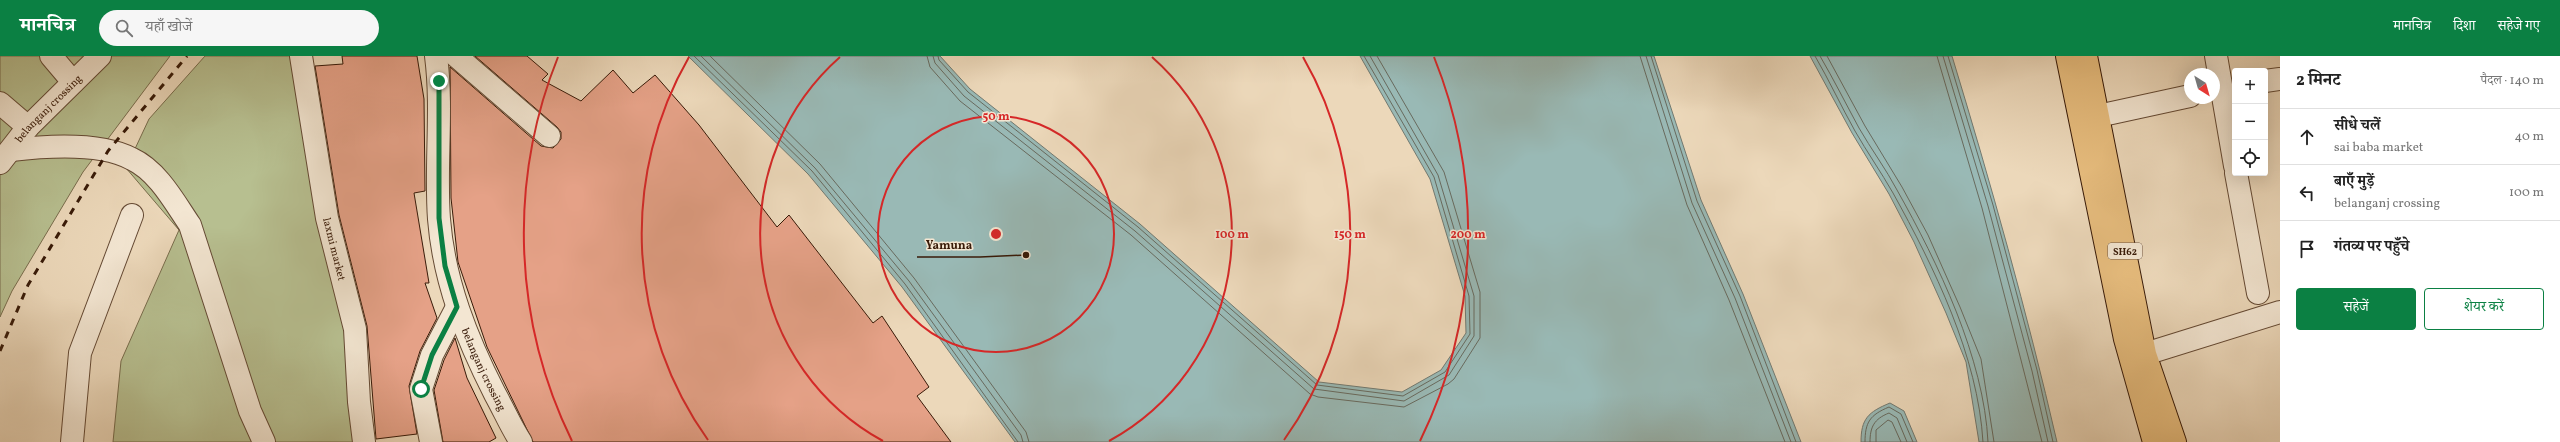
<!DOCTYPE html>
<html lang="hi">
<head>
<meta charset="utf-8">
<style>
	:root { --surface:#fff; --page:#f6f6f6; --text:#222; --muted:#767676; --line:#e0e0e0; --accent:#0b8043 }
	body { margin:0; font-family:Vollkorn,"Noto Serif Devanagari",serif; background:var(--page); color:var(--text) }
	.controls { position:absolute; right:12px; top:12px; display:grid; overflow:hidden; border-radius:4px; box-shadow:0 4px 16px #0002 }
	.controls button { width:36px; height:36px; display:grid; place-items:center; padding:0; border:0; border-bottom:1px solid var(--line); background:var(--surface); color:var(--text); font:20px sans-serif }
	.compass { position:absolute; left:2184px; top:12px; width:36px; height:36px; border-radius:50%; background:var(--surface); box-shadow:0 4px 16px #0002; rotate:143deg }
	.stop { position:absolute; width:12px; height:12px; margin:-9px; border:3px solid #0b8043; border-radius:50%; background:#fff }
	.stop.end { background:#0b8043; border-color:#fff; box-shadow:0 1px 4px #0008 }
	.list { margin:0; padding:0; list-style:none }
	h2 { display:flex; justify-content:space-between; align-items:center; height:52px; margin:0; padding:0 16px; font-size:17px }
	h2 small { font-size:13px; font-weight:400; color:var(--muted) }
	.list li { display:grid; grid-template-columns:26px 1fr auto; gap:12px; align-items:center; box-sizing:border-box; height:56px; padding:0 16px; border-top:1px solid var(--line) }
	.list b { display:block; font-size:15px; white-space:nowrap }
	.list p { margin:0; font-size:13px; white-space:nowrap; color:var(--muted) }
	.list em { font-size:13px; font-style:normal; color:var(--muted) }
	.actions { display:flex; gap:8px; padding:12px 16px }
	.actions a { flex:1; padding:9px 0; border:1px solid var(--accent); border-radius:4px; text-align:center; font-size:14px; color:var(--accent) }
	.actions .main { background:var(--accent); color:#fff }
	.icon { flex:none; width:22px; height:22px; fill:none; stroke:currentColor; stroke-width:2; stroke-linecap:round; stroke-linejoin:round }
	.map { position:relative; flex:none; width:2280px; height:386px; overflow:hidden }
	header { display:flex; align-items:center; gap:24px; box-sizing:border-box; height:56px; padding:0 20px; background:var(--accent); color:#fff }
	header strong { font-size:19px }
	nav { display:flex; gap:22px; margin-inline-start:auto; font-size:14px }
	.search { width:280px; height:36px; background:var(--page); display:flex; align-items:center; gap:10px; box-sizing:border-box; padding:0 14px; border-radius:22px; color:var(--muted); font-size:15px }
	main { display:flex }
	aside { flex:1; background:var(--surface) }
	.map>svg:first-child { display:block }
</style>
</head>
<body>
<header>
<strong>मानचित्र</strong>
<div class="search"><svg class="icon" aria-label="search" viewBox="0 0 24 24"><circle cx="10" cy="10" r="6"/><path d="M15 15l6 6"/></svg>यहाँ खोजें</div>
<nav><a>मानचित्र</a><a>दिशा</a><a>सहेजे गए</a></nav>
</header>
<main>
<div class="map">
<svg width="2280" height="386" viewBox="0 0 2280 386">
	<rect width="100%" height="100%" fill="#ecd8ba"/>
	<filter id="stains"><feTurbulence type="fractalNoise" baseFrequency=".005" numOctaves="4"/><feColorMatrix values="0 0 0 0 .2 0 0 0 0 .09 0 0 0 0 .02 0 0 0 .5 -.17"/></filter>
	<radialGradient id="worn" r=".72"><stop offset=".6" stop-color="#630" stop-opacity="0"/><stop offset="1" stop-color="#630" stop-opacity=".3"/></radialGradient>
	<!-- green -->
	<g fill="#b7bf90" stroke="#786c4c">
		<path d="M0 0H170L83 116 12 235 0 261Z"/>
		<path d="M205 0H295L348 272 356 386H113L121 305 179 174 126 112 149 63Z"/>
	</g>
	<!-- water -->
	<g fill="#99b9b5" stroke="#727970">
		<path d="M688 0H940L970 33 1140 168 1319 326 1402 336 1441 314 1466 277 1465 240 1430 123 1360 0H1654L1701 144 1743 238 1801 386H1015L902 231 808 118Z"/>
		<path d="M1810 0H1952C1991 128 2027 256 2057 386H1979L1966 306 1946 257 1914 186 1889 138 1852 77Z"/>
		<path d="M1890 347 1904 355 1917 386H1861C1861 363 1868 356 1890 347Z"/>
	</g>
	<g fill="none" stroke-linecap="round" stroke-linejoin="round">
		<!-- shore -->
		<g stroke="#686a5e" stroke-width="1">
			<path d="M694 0 812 115 905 228 1018 386"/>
			<path d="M701 0 815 112 909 225 1021 379 1023 386"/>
			<path d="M710 0 820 108 914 222 1026 376 1029 386"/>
			<path d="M927 0 930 11 960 45 1131 179 1310 338 1318 341 1404 351 1448 328 1454 323 1480 282V236L1444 116 1377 0"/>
			<path d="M933 0 935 7 964 40 1135 175 1314 333 1404 345 1449 319 1474 280V240L1438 119 1370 0"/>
			<path d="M938 0 939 4 968 36 1138 171 1317 329 1403 340 1445 316 1470 278 1469 240 1434 121 1364 0"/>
			<path d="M1640 0 1687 149 1729 244 1785 386"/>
			<path d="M1646 0 1692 147 1735 242 1791 386"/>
			<path d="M1651 0 1697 145 1740 240 1796 386"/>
			<path d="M1815 0C1829 24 1841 50 1855 75 1867 96 1881 116 1893 137 1934 211 1978 300 1983 386"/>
			<path d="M1820 0C1834 24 1846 48 1859 72 1871 93 1886 113 1897 134 1938 207 1984 302 1988 386"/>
			<path d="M1827 0 1865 70 1902 131 1928 179 1960 251 1981 303 1994 386"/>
			<path d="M1937 0 1982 152 2042 386"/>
			<path d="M1943 0 1988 150 2032 315 2048 386"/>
			<path d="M1948 0 1993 149 2037 314 2053 386"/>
			<path d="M1865 386C1865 366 1870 359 1889 351L1901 358 1913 386"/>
			<path d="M1870 386C1870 371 1874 363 1889 357L1897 362 1907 386"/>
			<path d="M1876 386V374L1888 364 1892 366 1901 386"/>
		</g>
	</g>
	<!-- building -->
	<g fill="#e5a187" stroke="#381a08">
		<path d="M342 0H417L424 43 425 135 414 137 429 227H425L437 262 420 295 409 330 417 378 376 383 367 270 339 159 315 10 343 8Z"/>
		<path d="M475 0H527L548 18 542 24 581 45 613 14 633 37 655 19 699 69 777 171 789 159 873 267 882 260 929 331 917 340 951 386H533L487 291 458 206 451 142 450 11 541 90 553 92 561 83V76L557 71Z"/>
		<path d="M455 282 467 322 496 382 489 386H443L434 334 444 304Z"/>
	</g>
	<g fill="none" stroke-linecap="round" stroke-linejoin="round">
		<!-- minor casing -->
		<g stroke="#654a34" stroke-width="24">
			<g id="minor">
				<path d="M51 0 73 26"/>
				<path id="s1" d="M301 0 327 162 355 273 359 346 364 386"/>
				<path id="s2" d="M436 0C443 54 435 109 439 163 444 226 467 283 495 338 504 354 511 371 521 386"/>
				<path d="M456 0 549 80"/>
				<path d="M2216 0 2235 110"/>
				<path d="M2265 25 2280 23"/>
				<path d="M0 47 28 71"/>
				<path d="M2098 60 2190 40"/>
				<path d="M11 94C45 90 101 86 132 103 158 115 175 147 190 169L250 355 264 386"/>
				<path id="s3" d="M0 107 28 71 100 0"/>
				<path d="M2236 117 2258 237"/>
				<path d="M2145 298 2280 256"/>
				<path d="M72 386 80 297 132 159"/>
				<path d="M431 386 421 333 432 299 457 251"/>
			</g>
		</g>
		<!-- major casing -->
		<g stroke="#381a08" stroke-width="24">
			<g id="major">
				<path d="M2067 0 2125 283 2154 386"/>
				<path d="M2086 0 2145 298 2175 386"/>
			</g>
		</g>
		<!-- minor -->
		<use href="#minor" stroke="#f3e6d2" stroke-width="22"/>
		<!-- major -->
		<use href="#major" stroke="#e6bc7d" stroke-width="22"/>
		<!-- rail -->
		<path stroke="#381a08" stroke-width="3" stroke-dasharray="7 7" stroke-linecap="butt" d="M0 295 28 229 108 95 187 0"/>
	</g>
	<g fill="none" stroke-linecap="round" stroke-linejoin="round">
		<!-- route -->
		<path stroke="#0b8043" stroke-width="5" d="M421 333 432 299 457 251 445 210 439 162V25"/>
	</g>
	<!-- distance rings -->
	<g fill="none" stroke="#d62828" stroke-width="2">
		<circle cx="996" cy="178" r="118"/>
		<path d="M883 385A236 236 0 0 1 840 1M1152 1A236 236 0 0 1 1109 385"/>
		<path d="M708 384A354 354 0 0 1 689 1M1303 1A354 354 0 0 1 1284 384"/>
		<path d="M572 385A472 472 0 0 1 558 1M1434 1A472 472 0 0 1 1420 385"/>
	</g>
	<g text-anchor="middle" stroke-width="3" stroke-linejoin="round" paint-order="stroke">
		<!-- shield labels -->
		<rect fill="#f3e6d2" stroke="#705745" stroke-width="1" x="2108" y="187" width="34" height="16" rx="3"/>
		<g font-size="10" font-weight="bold" fill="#381a08">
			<text x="2125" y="199">SH62</text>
		</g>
		<!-- street labels -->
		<g font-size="11" fill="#381a08" stroke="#f3e6d2">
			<text dy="4" stroke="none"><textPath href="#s3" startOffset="73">belanganj crossing</textPath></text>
			<text dy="4" stroke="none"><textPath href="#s1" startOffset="196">laxmi market</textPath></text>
			<text dy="4" stroke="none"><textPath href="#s2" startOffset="321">belanganj crossing</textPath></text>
		</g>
	</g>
	<circle cx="996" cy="178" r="6" fill="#d62828" stroke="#f3e6d2" stroke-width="2"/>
	<g font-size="12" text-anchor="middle" font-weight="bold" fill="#d62828" stroke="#f3e6d2" stroke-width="3" stroke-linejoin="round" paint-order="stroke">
		<text x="996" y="64">50 m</text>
		<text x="1232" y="182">100 m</text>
		<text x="1350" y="182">150 m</text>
		<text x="1468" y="182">200 m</text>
	</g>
	<!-- callouts -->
	<path fill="none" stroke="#381a08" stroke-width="1.5" d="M1026 199L980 201H917"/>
	<circle fill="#381a08" stroke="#f3e6d2" stroke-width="1.5" cx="1026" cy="199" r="4"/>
	<g font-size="12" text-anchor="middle" font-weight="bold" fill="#381a08" stroke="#f3e6d2" stroke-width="3" stroke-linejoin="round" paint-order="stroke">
		<text x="949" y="193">Yamuna</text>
	</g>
	<rect width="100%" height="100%" filter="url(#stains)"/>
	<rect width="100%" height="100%" fill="url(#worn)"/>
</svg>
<div class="controls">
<button>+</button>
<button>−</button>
<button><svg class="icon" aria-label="locate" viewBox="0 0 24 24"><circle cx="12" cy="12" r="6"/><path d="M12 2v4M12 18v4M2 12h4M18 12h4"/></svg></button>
</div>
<svg class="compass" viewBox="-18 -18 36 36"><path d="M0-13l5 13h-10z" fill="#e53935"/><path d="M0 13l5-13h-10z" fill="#767676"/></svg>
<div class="stop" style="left:421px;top:333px"></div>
<div class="stop end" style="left:439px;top:25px"></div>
</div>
<aside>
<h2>2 मिनट<small>पैदल · 140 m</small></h2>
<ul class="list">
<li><svg class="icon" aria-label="ahead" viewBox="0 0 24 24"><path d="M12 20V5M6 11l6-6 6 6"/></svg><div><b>सीधे चलें</b><p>sai baba market</p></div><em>40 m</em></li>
<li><svg class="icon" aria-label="left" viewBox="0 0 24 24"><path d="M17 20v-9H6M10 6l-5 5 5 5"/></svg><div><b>बाएँ मुड़ें</b><p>belanganj crossing</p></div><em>100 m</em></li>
<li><svg class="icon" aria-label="arrive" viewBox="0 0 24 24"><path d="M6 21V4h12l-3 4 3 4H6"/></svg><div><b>गंतव्य पर पहुँचे</b></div></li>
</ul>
<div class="actions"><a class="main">सहेजें</a><a>शेयर करें</a></div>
</aside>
</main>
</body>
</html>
